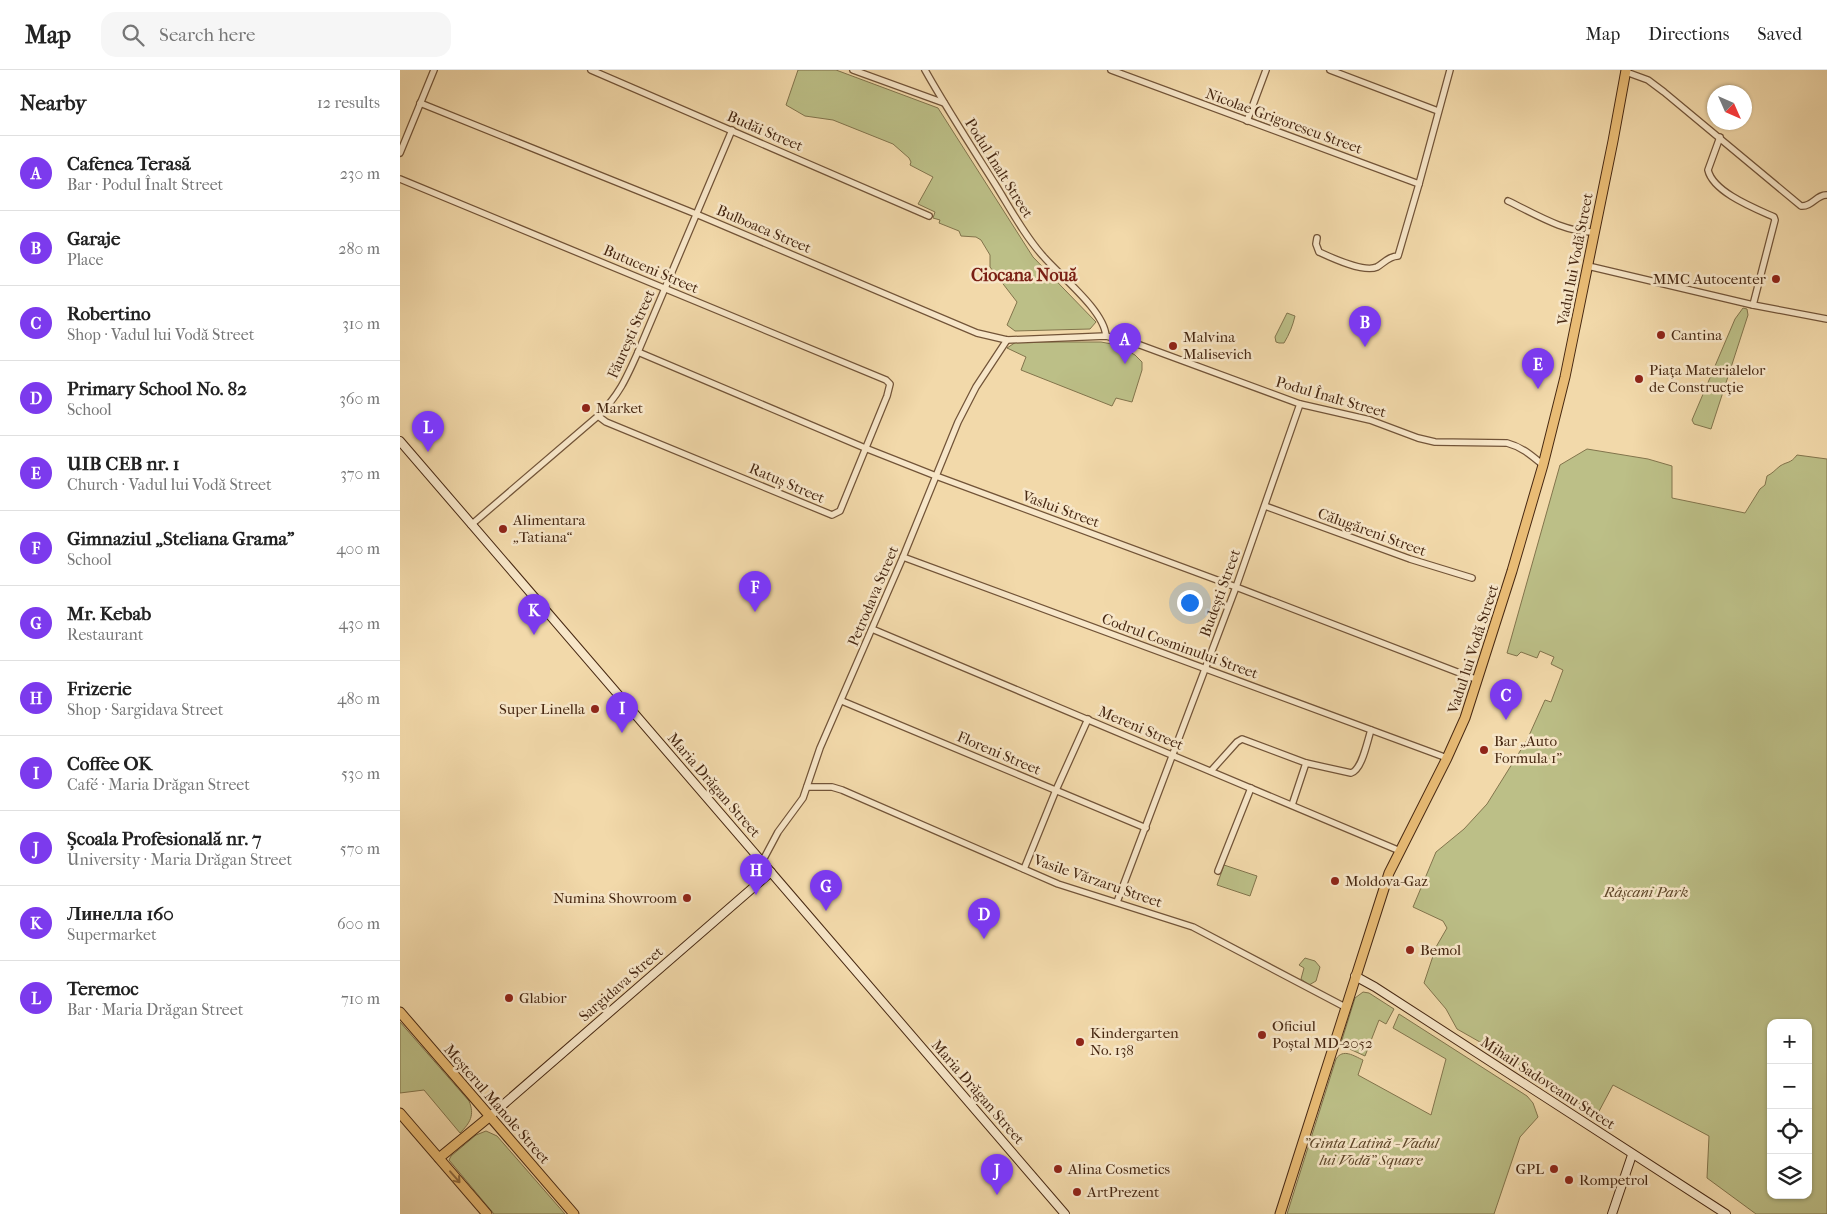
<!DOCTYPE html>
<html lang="en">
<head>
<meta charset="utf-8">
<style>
	:root { --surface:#fff; --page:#f6f6f6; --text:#222; --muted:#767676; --line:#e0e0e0; --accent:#7c3aed }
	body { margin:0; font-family:"IM FELL French Canon",serif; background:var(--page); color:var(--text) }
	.controls { position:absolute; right:15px; bottom:15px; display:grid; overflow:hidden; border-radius:10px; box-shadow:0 1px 4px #0004 }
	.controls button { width:45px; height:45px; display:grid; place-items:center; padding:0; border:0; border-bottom:1px solid var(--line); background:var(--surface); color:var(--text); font:25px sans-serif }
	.compass { position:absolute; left:1307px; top:15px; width:45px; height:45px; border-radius:50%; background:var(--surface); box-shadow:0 1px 4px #0004; rotate:135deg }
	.you { position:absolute; left:789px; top:532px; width:18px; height:18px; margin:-12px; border:4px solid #fff; border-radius:50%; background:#1a73e8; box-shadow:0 0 0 8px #1a73e833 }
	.badge { display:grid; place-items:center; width:32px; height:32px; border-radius:50%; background:var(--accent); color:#fff; font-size:16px; font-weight:700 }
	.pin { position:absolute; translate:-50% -41px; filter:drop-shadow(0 1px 2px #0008) }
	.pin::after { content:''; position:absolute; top:26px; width:18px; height:15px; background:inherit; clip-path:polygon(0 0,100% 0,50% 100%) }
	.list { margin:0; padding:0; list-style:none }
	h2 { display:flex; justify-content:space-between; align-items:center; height:65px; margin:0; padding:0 20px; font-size:21px }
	h2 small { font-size:16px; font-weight:400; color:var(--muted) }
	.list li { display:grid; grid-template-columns:32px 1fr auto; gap:15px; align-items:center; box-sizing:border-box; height:75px; padding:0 20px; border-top:1px solid var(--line) }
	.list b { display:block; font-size:19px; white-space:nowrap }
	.list p { margin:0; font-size:16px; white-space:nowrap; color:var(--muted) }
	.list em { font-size:16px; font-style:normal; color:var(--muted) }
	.icon { flex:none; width:28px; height:28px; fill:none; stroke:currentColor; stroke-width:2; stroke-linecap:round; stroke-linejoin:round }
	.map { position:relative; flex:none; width:1427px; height:1144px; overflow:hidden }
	header { display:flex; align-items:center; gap:30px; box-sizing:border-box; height:70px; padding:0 25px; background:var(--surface); border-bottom:1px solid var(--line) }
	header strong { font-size:24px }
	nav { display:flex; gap:28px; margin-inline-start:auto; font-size:18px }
	.search { width:350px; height:45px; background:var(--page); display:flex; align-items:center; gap:12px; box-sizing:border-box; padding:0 18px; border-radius:15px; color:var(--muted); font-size:19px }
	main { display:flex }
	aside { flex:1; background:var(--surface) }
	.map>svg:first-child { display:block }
</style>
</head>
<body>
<header>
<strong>Map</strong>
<div class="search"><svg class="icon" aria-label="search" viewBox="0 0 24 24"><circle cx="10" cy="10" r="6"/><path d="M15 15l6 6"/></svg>Search here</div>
<nav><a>Map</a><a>Directions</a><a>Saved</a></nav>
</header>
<main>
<aside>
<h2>Nearby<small>12 results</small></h2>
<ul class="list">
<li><span class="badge">A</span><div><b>Cafenea Terasă</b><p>Bar · Podul Înalt Street</p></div><em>230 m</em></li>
<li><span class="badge">B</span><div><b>Garaje</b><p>Place</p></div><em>280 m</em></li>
<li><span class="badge">C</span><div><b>Robertino</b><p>Shop · Vadul lui Vodă Street</p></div><em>310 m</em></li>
<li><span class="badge">D</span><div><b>Primary School No. 82</b><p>School</p></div><em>360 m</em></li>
<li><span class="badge">E</span><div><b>UIB CEB nr. 1</b><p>Church · Vadul lui Vodă Street</p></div><em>370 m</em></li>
<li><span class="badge">F</span><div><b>Gimnaziul „Steliana Grama”</b><p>School</p></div><em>400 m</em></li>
<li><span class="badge">G</span><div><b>Mr. Kebab</b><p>Restaurant</p></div><em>430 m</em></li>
<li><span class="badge">H</span><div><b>Frizerie</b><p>Shop · Sargidava Street</p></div><em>480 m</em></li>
<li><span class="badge">I</span><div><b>Coffee OK</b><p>Café · Maria Drăgan Street</p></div><em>530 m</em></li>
<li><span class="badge">J</span><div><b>Școala Profesională nr. 7</b><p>University · Maria Drăgan Street</p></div><em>570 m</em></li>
<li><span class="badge">K</span><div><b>Линелла 160</b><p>Supermarket</p></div><em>600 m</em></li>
<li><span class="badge">L</span><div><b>Teremoc</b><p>Bar · Maria Drăgan Street</p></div><em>710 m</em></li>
</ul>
</aside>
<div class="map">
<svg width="1427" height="1144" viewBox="0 0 1427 1144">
	<rect width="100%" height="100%" fill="#f2d9aa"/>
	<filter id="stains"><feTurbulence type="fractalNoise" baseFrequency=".004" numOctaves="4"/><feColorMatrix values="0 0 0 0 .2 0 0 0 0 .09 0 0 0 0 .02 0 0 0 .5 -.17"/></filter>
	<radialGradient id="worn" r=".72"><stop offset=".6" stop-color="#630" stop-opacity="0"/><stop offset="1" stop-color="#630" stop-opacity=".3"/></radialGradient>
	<!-- green -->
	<g fill="#bcbf87" stroke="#82744c" fill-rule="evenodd">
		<path d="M398 0H436L538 38 633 187 696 252 690 259 615 261 607 255 617 232 590 197V185L581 170 576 167 561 166 559 161 539 153 540 150 533 148 535 142 518 134 533 107 510 95 511 92 509 88 493 74 433 50 405 46 386 35Z"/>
		<path d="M1343 238 1347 239 1348 245 1311 359 1294 354 1292 350 1335 249Z"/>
		<path d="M887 243 895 246C893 255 889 265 884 273H879L876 272 875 267Z"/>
		<path d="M616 272H701L717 275 735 285 742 292V300L732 332 716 328 712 336 621 300 626 287 607 278Z"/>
		<path d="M1187 379 1248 389 1272 396V428L1345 443 1360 419 1365 415 1367 406C1373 403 1375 400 1380 396 1388 391 1390 394 1397 385L1427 389V1144H1356L1307 1108 1309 1066 1213 1015 1197 1045 1101 984 1057 959 1046 939 1024 913 1036 877 1047 858 1043 851 1013 837 1036 782 1064 759 1087 734 1127 670 1145 630 1151 632 1163 600 1151 594 1154 587 1140 581 1137 588 1121 582 1117 586 1107 583 1160 395ZM1371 953H1408V1125H1371Z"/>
		<path d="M824 795 857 806 850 826 817 815Z"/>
		<path d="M905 888 915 891 920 897 916 911 909 915 901 909 904 898 899 895Z"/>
		<path d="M963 922 969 923 994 939 986 954 979 950 965 986 943 976 941 973 955 928Z"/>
		<path d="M999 944 1127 1026 1133 1033 1138 1047 1120 1067 1094 1144H887L936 989C943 978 954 986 963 990L958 1005 1031 1045 1046 989 993 958Z"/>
		<path d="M0 952 69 1031C75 1045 70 1053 60 1063L24 1020 0 1023Z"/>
		<path d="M86 1061 97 1066 165 1144H94L49 1090 51 1086 76 1065Z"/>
	</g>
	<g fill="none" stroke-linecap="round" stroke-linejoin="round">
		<!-- street casing -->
		<g stroke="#725438" stroke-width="8">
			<g id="street">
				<path d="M191 0 529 146"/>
				<path d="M453 0 544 33"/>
				<path d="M525 0C547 39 571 76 595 114 610 138 624 165 643 186 660 206 704 240 706 266"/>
				<path d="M711 0 1019 114"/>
				<path d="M930 0 1038 41"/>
				<path d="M1226 2 1248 10 1264 22 1401 136C1412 137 1417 124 1427 125"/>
				<path d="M20 33 296 144 577 263 607 270 706 266 740 275 900 334 970 350 1018 368 1035 372 1107 373C1122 377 1131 385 1143 395"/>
				<path d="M847 51 866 0"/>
				<path d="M1320 67 1308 100C1313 122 1354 138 1374 147L1375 150 1353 235"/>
				<path d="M0 83 34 0"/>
				<path d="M0 109 486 310 490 314 487 326 440 441 432 445 206 352 198 346"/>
				<path d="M1108 131C1135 144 1165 163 1195 162"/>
				<path d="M917 168 916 174 919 182C932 188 964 203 977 197 984 193 989 186 998 186L1019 114 1050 0"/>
				<path d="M1188 196 1353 235 1427 249"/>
				<path d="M238 282 465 378 536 406 836 517 1078 610"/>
				<path d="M865 436 1010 489 1072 508"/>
				<path d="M71 455 198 346C219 325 226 309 238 282L332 60"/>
				<path d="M503 487 1047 688"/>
				<path d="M472 559 1000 781"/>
				<path d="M442 631 746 758"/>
				<path d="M811 701 837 672 842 669 906 693"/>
				<path d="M407 717H432L442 720 658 814 793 857 945 937"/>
				<path d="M892 735 906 693 951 703C962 700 967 672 971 660"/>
				<path d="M362 792 378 762 403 728 420 678 503 487 558 352 576 317 607 270"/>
				<path d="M624 799 656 720 688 649"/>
				<path d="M818 801 851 718"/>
				<path d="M717 832 836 517 900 334"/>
			</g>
		</g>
		<!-- secondary casing -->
		<g stroke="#472812" stroke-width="10">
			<g id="secondary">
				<path d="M0 371 665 1144"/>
				<path d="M955 906 975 917 1326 1144"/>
				<path d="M89 1047 371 802"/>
				<path d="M1212 1144 1232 1085"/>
			</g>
		</g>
		<!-- primary casing -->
		<g stroke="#472812" stroke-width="11">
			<g id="primary">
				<path d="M0 942 174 1144"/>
				<path d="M0 1043 87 1144"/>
				<path d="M39 1088 89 1047"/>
				<path d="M880 1144 989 803 1047 688 1065 648 1112 501 1143 395 1165 307 1213 71 1226 0"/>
			</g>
		</g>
		<!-- street -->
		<use href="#street" stroke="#f7e6c8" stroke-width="5.5"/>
		<!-- secondary -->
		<use href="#secondary" stroke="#f7e6c8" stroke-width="8"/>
		<!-- primary -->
		<use href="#primary" stroke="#e9bc75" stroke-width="9"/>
	</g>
	<!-- one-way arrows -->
	<defs><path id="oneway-shaft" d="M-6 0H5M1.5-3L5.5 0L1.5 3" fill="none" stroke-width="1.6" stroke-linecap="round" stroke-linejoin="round" transform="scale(1.25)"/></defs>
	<use stroke="#906b3f" href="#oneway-shaft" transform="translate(55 1107) rotate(49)"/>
	<!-- markers -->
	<g fill="#8f2418" stroke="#f7e6c8" stroke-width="2">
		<circle cx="1376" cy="209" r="5"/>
		<circle cx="1261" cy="265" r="5"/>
		<circle cx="773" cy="276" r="5"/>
		<circle cx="1239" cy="309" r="5"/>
		<circle cx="186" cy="338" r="5"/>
		<circle cx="103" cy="459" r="5"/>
		<circle cx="195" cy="639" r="5"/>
		<circle cx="1084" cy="680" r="5"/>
		<circle cx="935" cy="811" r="5"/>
		<circle cx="287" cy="828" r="5"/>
		<circle cx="1010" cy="880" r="5"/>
		<circle cx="109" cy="928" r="5"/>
		<circle cx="862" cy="965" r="5"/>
		<circle cx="680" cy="972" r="5"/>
		<circle cx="658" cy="1099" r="5"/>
		<circle cx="1154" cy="1099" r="5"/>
		<circle cx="1169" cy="1110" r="5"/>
		<circle cx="677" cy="1122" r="5"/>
	</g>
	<g text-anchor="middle" stroke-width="5" stroke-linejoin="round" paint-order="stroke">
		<!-- street labels -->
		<g font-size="15" fill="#472812" stroke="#f7e6c8">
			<text transform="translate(884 51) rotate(20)" y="5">Nicolae Grigorescu Street</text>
			<text transform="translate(365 61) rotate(23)" y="5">Budăi Street</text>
			<text transform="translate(599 98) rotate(58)" y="5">Podul Înalt Street</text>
			<text transform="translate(364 159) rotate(23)" y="5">Bulboaca Street</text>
			<text transform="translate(1175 189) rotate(-79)" y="5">Vadul lui Vodă Street</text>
			<text transform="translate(251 199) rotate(23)" y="5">Butuceni Street</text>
			<text transform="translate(231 264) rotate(-66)" y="5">Făurești Street</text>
			<text transform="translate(931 327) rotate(16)" y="5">Podul Înalt Street</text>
			<text transform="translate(387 413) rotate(23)" y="5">Ratuș Street</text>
			<text transform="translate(661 439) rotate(20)" y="5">Vaslui Street</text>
			<text transform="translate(972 462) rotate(20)" y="5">Călugăreni Street</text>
			<text transform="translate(820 523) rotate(-70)" y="5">Budești Street</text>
			<text transform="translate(473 526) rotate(-67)" y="5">Petrodava Street</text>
			<text transform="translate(780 576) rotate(20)" y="5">Codrul Cosminului Street</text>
			<text transform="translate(1073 579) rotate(-72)" y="5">Vadul lui Vodă Street</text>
			<text transform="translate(741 658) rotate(23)" y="5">Mereni Street</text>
			<text transform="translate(599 683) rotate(23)" y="5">Floreni Street</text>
			<text transform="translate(314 715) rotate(49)" y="5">Maria Drăgan Street</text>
			<text transform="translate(698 811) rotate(19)" y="5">Vasile Vărzaru Street</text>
			<text transform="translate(221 914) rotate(-41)" y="5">Sargidava Street</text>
			<text transform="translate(1148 1013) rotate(33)" y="5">Mihail Sadoveanu Street</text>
			<text transform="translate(578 1022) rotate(49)" y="5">Maria Drăgan Street</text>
			<text transform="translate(97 1034) rotate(49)" y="5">Meșterul Manole Street</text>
		</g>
		<!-- poi labels -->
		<g font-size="15" fill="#472812" stroke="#f7e6c8" text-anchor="start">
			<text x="1366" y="214" text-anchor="end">MMC Autocenter</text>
			<text x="1271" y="270">Cantina</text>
			<text x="783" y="272">Malvina<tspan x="783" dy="17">Malisevich</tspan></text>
			<text x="1249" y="305">Piața Materialelor<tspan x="1249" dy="17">de Construcție</tspan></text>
			<text x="196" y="343">Market</text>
			<text x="113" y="455">Alimentara<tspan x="113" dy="17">„Tatiana“</tspan></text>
			<text x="185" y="644" text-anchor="end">Super Linella</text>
			<text x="1094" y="676">Bar „Auto<tspan x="1094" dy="17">Formula 1”</tspan></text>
			<text x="945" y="816">Moldova-Gaz</text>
			<text x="277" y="833" text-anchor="end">Numina Showroom</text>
			<text x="1020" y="885">Bemol</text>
			<text x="119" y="933">Glabior</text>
			<text x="872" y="961">Oficiul<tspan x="872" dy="17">Poștal MD-2052</tspan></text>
			<text x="690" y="968">Kindergarten<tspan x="690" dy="17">No. 138</tspan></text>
			<text x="668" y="1104">Alina Cosmetics</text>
			<text x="1144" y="1104" text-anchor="end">GPL</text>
			<text x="1179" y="1115">Rompetrol</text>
			<text x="687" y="1127">ArtPrezent</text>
		</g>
		<!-- park labels -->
		<g font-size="15" font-style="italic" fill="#5e4629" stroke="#f7e6c8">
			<text x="1246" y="827">Râșcani Park</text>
			<text x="971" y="1078">"Ginta Latină - Vadul<tspan x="971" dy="17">lui Vodă" Square</tspan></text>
		</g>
		<!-- quarter labels -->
		<g font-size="18" font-weight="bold" fill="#7a1f14" stroke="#f7e6c8">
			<text x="624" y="211">Ciocana Nouă</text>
		</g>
	</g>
	<rect width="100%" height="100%" filter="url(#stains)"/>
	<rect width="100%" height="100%" fill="url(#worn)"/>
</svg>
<div class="controls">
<button>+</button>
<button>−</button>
<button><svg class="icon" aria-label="locate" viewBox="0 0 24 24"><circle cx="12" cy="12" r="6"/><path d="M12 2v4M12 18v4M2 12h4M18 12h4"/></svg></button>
<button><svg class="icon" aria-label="layers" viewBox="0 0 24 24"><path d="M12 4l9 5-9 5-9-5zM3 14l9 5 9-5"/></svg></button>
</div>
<svg class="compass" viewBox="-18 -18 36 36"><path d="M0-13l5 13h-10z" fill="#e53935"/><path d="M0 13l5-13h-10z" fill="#767676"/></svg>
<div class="you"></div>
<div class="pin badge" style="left:725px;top:294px">A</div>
<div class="pin badge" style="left:965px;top:277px">B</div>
<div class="pin badge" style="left:1106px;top:650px">C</div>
<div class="pin badge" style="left:584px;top:869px">D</div>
<div class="pin badge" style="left:1138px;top:319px">E</div>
<div class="pin badge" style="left:355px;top:542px">F</div>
<div class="pin badge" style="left:426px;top:841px">G</div>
<div class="pin badge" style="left:356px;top:825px">H</div>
<div class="pin badge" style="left:222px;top:663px">I</div>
<div class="pin badge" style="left:597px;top:1125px">J</div>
<div class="pin badge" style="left:134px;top:565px">K</div>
<div class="pin badge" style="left:28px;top:382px">L</div>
</div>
</main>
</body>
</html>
